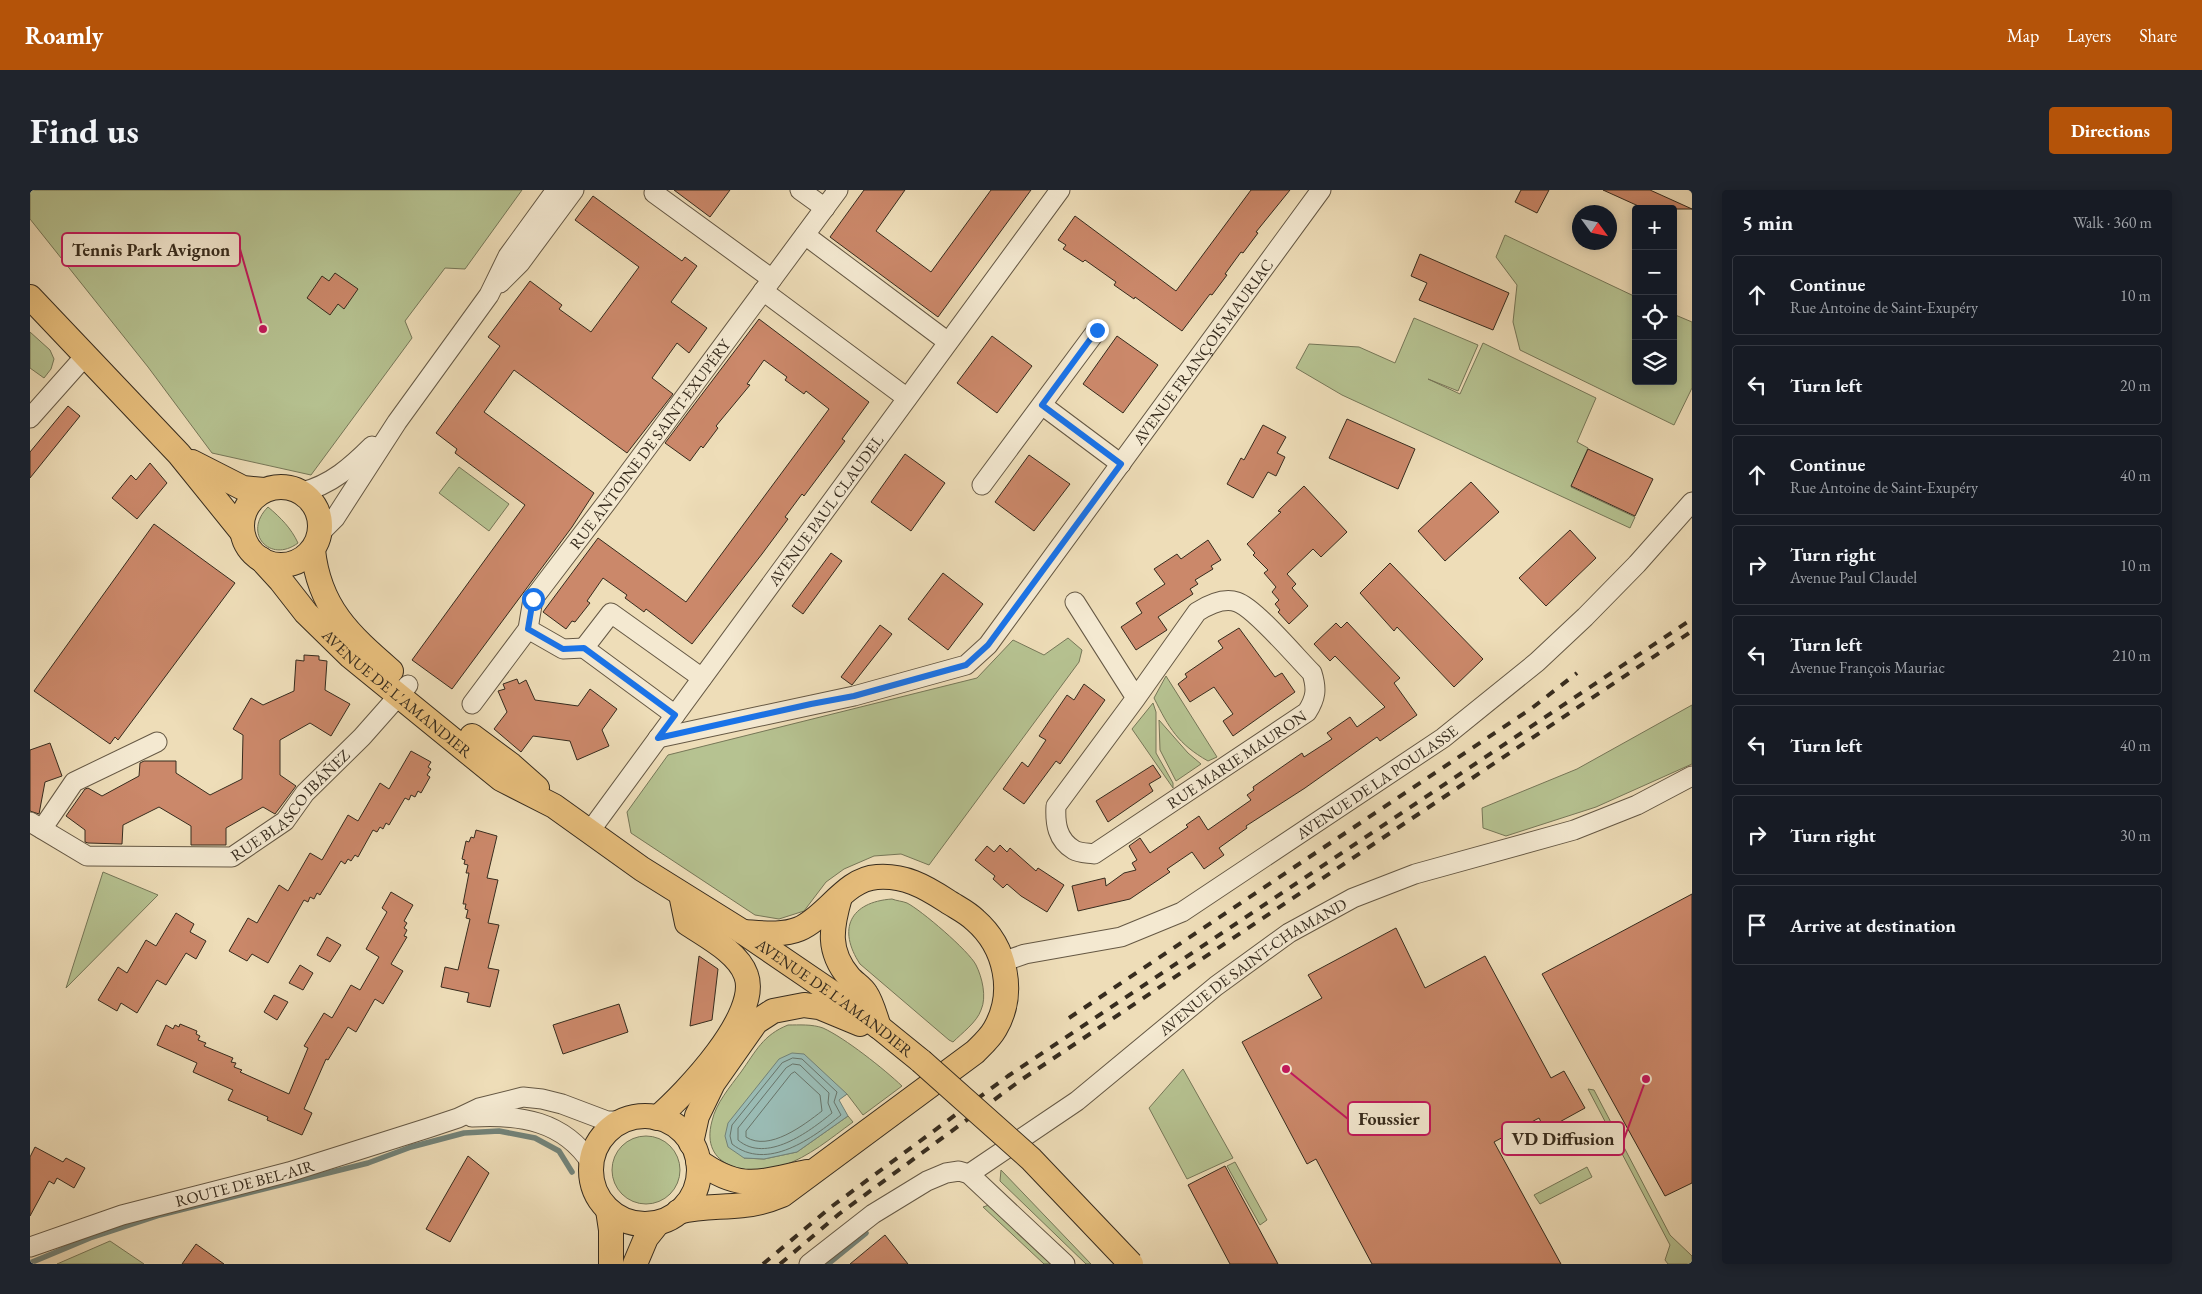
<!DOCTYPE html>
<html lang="en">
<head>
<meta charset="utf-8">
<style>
	:root { --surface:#171b24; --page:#20242c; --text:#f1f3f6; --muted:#9ea1a6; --line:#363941; --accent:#b45309 }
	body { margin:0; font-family:"EB Garamond",serif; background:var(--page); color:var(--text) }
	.controls { position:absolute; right:15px; top:15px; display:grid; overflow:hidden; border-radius:5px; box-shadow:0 2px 12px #0003 }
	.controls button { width:45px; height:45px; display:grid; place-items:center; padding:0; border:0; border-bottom:1px solid var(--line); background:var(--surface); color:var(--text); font:25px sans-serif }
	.compass { position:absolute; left:1542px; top:15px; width:45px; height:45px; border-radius:50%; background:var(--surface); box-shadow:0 2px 12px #0003; rotate:123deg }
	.stop { position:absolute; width:15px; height:15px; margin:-11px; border:4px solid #1a73e8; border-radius:50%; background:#fff }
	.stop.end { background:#1a73e8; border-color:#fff; box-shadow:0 1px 5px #0008 }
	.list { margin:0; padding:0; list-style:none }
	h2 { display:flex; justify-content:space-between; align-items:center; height:65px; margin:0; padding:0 20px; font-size:21px }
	h2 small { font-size:16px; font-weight:400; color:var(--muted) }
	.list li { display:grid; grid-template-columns:32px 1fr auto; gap:15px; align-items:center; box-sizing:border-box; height:80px; margin:0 10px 10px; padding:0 10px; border:1px solid var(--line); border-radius:5px }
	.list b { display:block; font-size:19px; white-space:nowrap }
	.list p { margin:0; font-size:16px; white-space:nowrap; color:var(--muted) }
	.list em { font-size:16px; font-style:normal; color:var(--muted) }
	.icon { flex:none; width:28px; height:28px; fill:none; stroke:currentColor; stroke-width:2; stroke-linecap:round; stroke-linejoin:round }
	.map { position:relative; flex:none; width:1662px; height:1074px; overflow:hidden; border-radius:5px }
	header { display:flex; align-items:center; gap:30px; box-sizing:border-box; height:70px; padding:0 25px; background:var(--accent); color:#fff }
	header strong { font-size:24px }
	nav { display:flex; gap:28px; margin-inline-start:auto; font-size:18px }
	.intro { display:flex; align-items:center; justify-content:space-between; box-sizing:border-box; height:120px; padding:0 30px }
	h1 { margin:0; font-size:35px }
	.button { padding:12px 22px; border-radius:5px; background:var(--accent); color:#fff; font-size:18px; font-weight:700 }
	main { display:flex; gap:30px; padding:0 30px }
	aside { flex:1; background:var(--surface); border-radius:5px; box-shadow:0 2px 12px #0003 }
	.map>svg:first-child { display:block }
</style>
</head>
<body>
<header>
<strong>Roamly</strong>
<nav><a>Map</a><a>Layers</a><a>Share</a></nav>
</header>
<div class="intro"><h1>Find us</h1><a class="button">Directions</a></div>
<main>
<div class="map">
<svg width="1662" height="1074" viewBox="0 0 1662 1074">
	<rect width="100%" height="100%" fill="#eeddb8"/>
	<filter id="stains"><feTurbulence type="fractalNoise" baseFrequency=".004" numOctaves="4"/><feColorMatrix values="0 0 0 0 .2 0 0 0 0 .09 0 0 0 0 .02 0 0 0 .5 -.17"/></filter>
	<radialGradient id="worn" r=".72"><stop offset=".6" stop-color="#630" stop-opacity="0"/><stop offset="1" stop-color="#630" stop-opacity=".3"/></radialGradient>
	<!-- green -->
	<g fill="#b6c291" stroke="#767758">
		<path d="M0 0H492L435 79 415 78 375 131 382 148 281 285 182 263 118 177 0 29Z"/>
		<path d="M1475 45 1606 107V191H1643V124L1662 132V198L1644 235 1490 160 1483 132 1487 95 1466 67Z"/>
		<path d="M1384 128 1448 155 1428 201 1398 189 1430 204 1453 153 1566 208 1547 252 1558 258 1541 297 1605 327 1600 338 1312 205 1266 178 1279 154 1329 157 1365 173Z"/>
		<path d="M0 142 20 160 24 169 21 179 14 188 0 178Z"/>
		<path d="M429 277 479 314 459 341 409 303Z"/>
		<path d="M238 317C251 328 261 338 268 353 240 374 212 343 238 317Z"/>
		<path d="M1038 448 1052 460 1049 472 899 675 871 664 844 666 814 679 796 692 774 721 749 729 725 725 601 643 597 622 638 565 947 488 983 450 1014 465Z"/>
		<path d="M1136 486 1187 567 1178 571C1148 554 1139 538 1124 508Z"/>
		<path d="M1123 513 1126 522V563L1143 593V598L1102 539Z"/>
		<path d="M1662 515V574L1566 617 1476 646 1453 638 1452 618 1547 579Z"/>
		<path d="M1129 530 1158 563 1171 574 1146 591 1130 560Z"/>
		<path d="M73 682 128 705 36 798Z"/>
		<path d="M862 709C867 711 872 711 877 713 891 720 939 761 946 775 952 787 957 807 951 820 947 832 932 843 923 852L919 850 830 774C807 739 820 712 862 709Z"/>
		<path d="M758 835C769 835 782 834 793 838 815 848 854 879 872 896L833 925 817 904 714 968 734 969 767 962 818 926 823 932C801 948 779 967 752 976 719 987 669 978 682 931 686 913 700 897 711 882 726 861 733 845 758 835Z"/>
		<path d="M1153 879 1203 968 1157 989 1119 918Z"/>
		<path d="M1558 899 1564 900 1640 1045 1662 1066V1074H1638L1635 1070 1640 1055Z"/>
		<circle cx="616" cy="980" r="34"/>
		<path d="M1205 972 1237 1030 1230 1035 1197 976Z"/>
		<path d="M1557 977 1562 987 1510 1014 1504 1005Z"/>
		<path d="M971 980 1061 1074H1056L970 991Z"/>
		<path d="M959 1015 1024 1074H1014L953 1017Z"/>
		<path d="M80 1051 114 1074H27Z"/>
	</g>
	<!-- water -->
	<path fill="#9abbb4" stroke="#728278" d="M762 863 774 864 817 904 809 910 818 926 767 962 734 969 714 968 698 957 695 946 698 933 749 869Z"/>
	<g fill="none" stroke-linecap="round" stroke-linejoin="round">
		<!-- shore -->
		<g stroke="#687469" stroke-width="1">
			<path d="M763 868 772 869 807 902 804 912 811 925C783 948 737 982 702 954L700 946 702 935 752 873Z"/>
			<path d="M763 874 770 875 799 903 798 913 802 923C779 942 736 974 708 950V938L756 878Z"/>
			<path d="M765 882 790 905 792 921C774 935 739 962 716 947V941L761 884Z"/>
		</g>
		<!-- stream -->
		<g stroke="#728278" stroke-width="5.5">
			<path d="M0 1073 60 1048 130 1025 338 973 381 957 434 943 469 941 505 948 529 961 542 982"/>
			<path d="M798 1074 836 1043"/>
		</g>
	</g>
	<!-- building -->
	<g fill="#cb886a" stroke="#372c1e">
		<path d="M644 0H700L680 27Z"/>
		<path d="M834 0H875L846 41 901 82 961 0H1001L908 127 800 47Z"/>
		<path d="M1221 0H1260L1226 42 1228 43 1213 63 1211 62 1195 84 1197 85 1182 105 1180 104 1152 141 1105 107 1104 109 1084 95 1086 92 1055 70 1053 72 1033 59 1036 55 1028 50 1045 26 1146 101Z"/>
		<path d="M1491 0H1519L1507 23 1485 12Z"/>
		<path d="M1573 0H1620L1662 19H1615Z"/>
		<path d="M563 6 652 71 655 67 667 76 641 112 677 138 659 163 647 153 622 188 643 204 597 263 484 180 454 222 564 303 542 337 422 499 382 470 495 315 425 263 427 259 406 243 470 156 458 147 500 91 532 115 529 119 561 142 609 77 545 30Z"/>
		<path d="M1390 64 1479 103 1463 140 1389 110 1397 93 1381 86Z"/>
		<path d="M305 83 328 99 314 119 308 114 300 125 277 108 292 86 299 91Z"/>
		<path d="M729 129 839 212 812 249 815 251 774 306 772 304 755 327 758 329 732 364 662 454 616 419 614 422 595 408 597 405 573 388 557 411 560 413 545 432 542 431 536 439 513 422 568 348 656 412 799 219 776 201 774 204 755 190 757 187 734 170 717 194 720 195 686 236 688 238 673 258 671 256 660 271 635 253Z"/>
		<path d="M962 146 1002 176 967 223 927 193Z"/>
		<path d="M1087 146 1128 175 1093 223 1053 194Z"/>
		<path d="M38 216 50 226 0 288V262Z"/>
		<path d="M1317 229 1385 259 1368 299 1299 268Z"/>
		<path d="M1233 235 1256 247 1247 263 1255 267 1246 286 1238 282 1223 308 1197 294 1211 268 1214 270Z"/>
		<path d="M1558 259 1623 289 1605 326 1541 296Z"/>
		<path d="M875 264 915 293 881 341 841 312Z"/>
		<path d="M999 265 1040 294 1004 341 965 312Z"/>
		<path d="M120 273 137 293 107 329 82 308 101 285 106 290Z"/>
		<path d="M1441 292 1469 322 1415 371 1388 341Z"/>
		<path d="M1274 296 1317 342 1291 367 1283 359 1257 384 1266 394 1262 398 1278 416 1259 434 1248 422 1250 420 1245 414 1249 410 1242 402 1246 397 1234 383 1238 380 1223 365 1225 363 1217 354 1251 322 1248 321Z"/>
		<path d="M124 334 205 393 88 550 85 547 80 554 4 501Z"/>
		<path d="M1540 340 1566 368 1516 416 1489 388Z"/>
		<path d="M1178 350 1191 370 1181 376 1183 379 1165 390 1168 394 1160 399 1163 404 1128 427 1137 440 1106 460 1091 437 1112 423 1106 413 1135 394 1124 379 1147 364 1151 369Z"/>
		<path d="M801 363 812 371 773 424 762 416Z"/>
		<path d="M1360 373 1453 469 1424 497 1367 437 1364 441 1330 403Z"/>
		<path d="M913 383 953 414 918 460 878 429Z"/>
		<path d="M1317 432 1370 488 1364 493 1387 525 1350 551 1347 547 1275 598 1216 636 1217 638 1189 658 1194 665 1174 679 1162 662 1137 679 1140 682 1100 709 1048 721 1042 696 1075 688 1076 696 1094 683 1106 680 1102 673 1107 670 1099 656 1110 648 1120 663 1158 637 1156 635 1169 626 1178 640 1221 610 1217 605 1224 600 1223 597 1272 563 1274 567 1302 549 1297 543 1320 527 1327 537 1355 517 1305 466 1300 471 1284 454 1306 433 1311 438Z"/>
		<path d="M850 435 862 444 822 495 811 487Z"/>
		<path d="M1209 438 1245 487 1252 483 1265 502 1203 546 1193 531 1203 524 1184 497 1160 512 1148 494 1157 487 1155 484 1193 458 1188 451Z"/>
		<path d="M274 465 289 466V470L297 471 295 500 320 514 301 546 280 533 250 550V585L266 596 245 624 233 617 196 638V655H161V636L129 617 93 635 92 654 58 653 55 652V640L36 626 55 599 58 598 72 606 109 586 110 573 114 571H146V583L180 605 212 589 213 545 203 539 221 508 233 515 264 501 266 470 274 471Z"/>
		<path d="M487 489 489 494 496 490 505 510 548 516 560 499 587 519 572 540 579 556 547 570 540 551 503 546 491 562 464 539 477 522 468 501 475 499 473 494Z"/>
		<path d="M1054 494 1075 510 1030 574 1026 571 994 614 973 599 992 572 998 577 1016 550 1009 546 1037 505 1044 510Z"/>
		<path d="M20 553 32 586 15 592 9 624 0 621V560Z"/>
		<path d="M381 561 401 572 398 577 401 579 397 585 400 587 391 603 388 601 385 607 381 605 379 610 375 608 359 635 356 633 353 639 350 637 347 642 343 640 328 667 325 665 321 671 318 669 315 674 311 671 290 705 287 703 284 709 280 707 278 712 274 710 238 773 222 764 217 771 199 761 218 728 227 733 249 695 258 701 280 663 292 670 318 625 328 631 350 593 359 599Z"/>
		<path d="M1123 575 1131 587 1119 594 1123 601 1078 632 1066 611Z"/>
		<path d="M446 640 467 646 457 688 468 690 458 733 469 735 458 778 469 780 460 817 437 812 439 803 411 797 415 777 428 780 440 729 436 728 438 720 435 719 436 714H433L439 683H436L438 675 434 674 435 670 432 669 436 651 439 652 441 647 444 648Z"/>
		<path d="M970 655 977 662 980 658 1006 681 1008 678 1034 695 1017 722 991 706 977 694 973 698 963 689 965 686 945 670 957 656 964 662Z"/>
		<path d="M361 702 383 715 374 731 377 733 374 738 377 740 374 746 377 747 361 774 373 781 353 814 345 809 326 842 318 837 298 870 296 869 274 919 282 923 272 945 237 930 238 927 198 910 203 900 163 882 167 873 127 855 136 835 143 839 145 835 149 837 150 834 167 841 166 844 170 846 168 850 176 853 174 856 203 868 201 872 206 873 204 877 212 880 210 882 259 904 278 858 274 856 294 823 302 828 321 795 330 800 349 767 336 759 357 722 352 718Z"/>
		<path d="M1662 704V993L1635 1006 1512 784Z"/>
		<path d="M146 723 164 734 160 742 176 751 166 769 156 763 136 795 127 790 107 823 91 813 87 821 68 810 88 777 97 783 116 750 126 756Z"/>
		<path d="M1366 738 1395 798 1455 766 1521 888 1534 881 1555 918 1515 940 1509 928 1464 952 1531 1074H1342L1286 969 1277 974 1212 852 1292 808 1278 785Z"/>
		<path d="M297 747 311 755 300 772 287 765Z"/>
		<path d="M669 766 688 779 682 830 660 836Z"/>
		<path d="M270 775 283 783 273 800 259 793Z"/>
		<path d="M244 805 258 812 247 830 234 822Z"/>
		<path d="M589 814 598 842 533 864 523 835Z"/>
		<path d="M5 957 33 972 36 968 55 978 44 998 27 988 24 994 19 991 0 1026V967Z"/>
		<path d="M438 966 459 983 420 1052 396 1039Z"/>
		<path d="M1195 976 1248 1074H1200L1158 995Z"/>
		<path d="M855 1045 878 1074H820Z"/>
		<path d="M166 1054 194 1074H152Z"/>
	</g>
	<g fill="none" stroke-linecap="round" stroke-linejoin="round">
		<!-- minor casing -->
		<g stroke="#655844" stroke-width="21">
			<g id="minor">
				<path d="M770 0 795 18"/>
				<path d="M624 3 742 89"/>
				<path d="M775 45 918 152"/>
				<path d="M470 93 490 73 544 0"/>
				<path d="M733 101 877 208"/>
				<path d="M1012 215 1091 274"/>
				<path d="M0 228 56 165"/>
				<path d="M952 295 1067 140"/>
				<path d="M272 302C301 295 322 276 342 256"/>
				<path d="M290 343 305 328 367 232 459 105 478 66 526 0"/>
				<path id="s1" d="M1045 412 1106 508 1026 616C1025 633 1027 650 1044 660 1049 663 1058 663 1064 664L1277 522C1286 508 1287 499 1282 483 1266 467 1225 418 1207 412 1193 407 1178 415 1167 422L1106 508"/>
				<path d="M498 439 533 459 554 458"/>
				<path id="s2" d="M442 514 498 439 503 409 580 308 808 0"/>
				<path d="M645 525 554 458 581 423 672 488"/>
				<path id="s3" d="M628 548 824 506 936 475 958 455 1291 0"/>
				<path id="s4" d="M0 632 57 666 202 667 255 631 275 603 332 547 378 495"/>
				<path d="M12 639 44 592 127 552"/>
				<path id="s5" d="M560 641 1030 0"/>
				<path id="s6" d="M972 772 995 764 1091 747 1152 722 1413 548 1507 472 1555 427 1607 374 1662 312"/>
				<path d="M442 927C489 924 534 931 561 973"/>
				<path id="s7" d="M939 984 1047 911 1186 796 1259 743 1323 708 1385 684 1544 640 1607 615 1662 586"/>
				<path id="s8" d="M0 1057 92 1025 259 982 398 938 428 928 449 918 493 907 512 909 532 914 577 931H593"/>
				<path d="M779 1074 843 1024 897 991 916 983 929 981 939 984 1035 1074"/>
			</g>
		</g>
		<!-- major casing -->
		<g stroke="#372c1e" stroke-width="26">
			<g id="major">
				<path d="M0 107 149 264 212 342"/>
				<path d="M162 272 213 298 234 300"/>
				<circle cx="251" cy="336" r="39"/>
				<path d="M283 360C289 417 319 445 361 481"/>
				<path id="s9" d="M231 369 251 391 276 423 320 466 471 589 524 616 612 679 713 742 801 802 849 837 891 871"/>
				<path d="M442 546 481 575 507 598"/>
				<path d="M810 707C801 738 797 761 819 787 824 793 832 797 836 804 842 813 845 826 849 837"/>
				<circle cx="615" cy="980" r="54"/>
				<path d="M627 928C655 904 731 825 716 785 708 762 676 746 657 733L651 704"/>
				<path d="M661 953 667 926 683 893 726 832 743 821 774 815 789 817 830 834"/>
				<path d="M668 971C711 1002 729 992 777 982"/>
				<path d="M578 1020 581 1040V1074"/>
				<path d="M648 1022C673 1015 690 1018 714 1015 728 1014 740 1010 752 1005L945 862C952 855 960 848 965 839 986 803 976 757 945 730 937 722 926 717 917 711 894 696 874 685 847 687 815 689 797 727 769 739 752 746 731 743 713 742"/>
				<path d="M605 1074 616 1048 628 1033"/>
			</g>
		</g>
		<!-- minor -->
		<use href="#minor" stroke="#f4e9d1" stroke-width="19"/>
		<!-- major -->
		<use href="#major" stroke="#e7be7c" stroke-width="24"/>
		<!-- rail -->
		<g stroke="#372c1e" stroke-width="4" stroke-dasharray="9 9" stroke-linecap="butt">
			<path d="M1039 828 1502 518 1547 483"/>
			<path d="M733 1074 801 1017 978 886 1662 429"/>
			<path d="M750 1074 809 1024 991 890 1662 441"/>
		</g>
		<!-- major-bridge casing -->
		<g stroke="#372c1e" stroke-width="26" stroke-linecap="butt">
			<path id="major-bridge" d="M891 871 1001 969 1101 1074"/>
		</g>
		<!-- major-bridge -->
		<use href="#major-bridge" stroke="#e7be7c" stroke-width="24"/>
	</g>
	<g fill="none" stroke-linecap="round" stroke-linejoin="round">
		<!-- route -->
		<path stroke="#1a73e8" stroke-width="6" d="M503 409 498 439 533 459 554 458 645 525 628 548 781 514 824 506 936 475 958 455 1091 274 1012 215 1067 140"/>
	</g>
	<g text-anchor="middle" stroke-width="4" stroke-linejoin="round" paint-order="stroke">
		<!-- street labels -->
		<g font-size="16" fill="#372c1e" stroke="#f4e9d1">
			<text dy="6" stroke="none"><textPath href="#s3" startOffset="710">AVENUE FRANÇOIS MAURIAC</textPath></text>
			<text dy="6" stroke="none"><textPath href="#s2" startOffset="318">RUE ANTOINE DE SAINT-EXUPÉRY</textPath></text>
			<text dy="6" stroke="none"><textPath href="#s5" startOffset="398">AVENUE PAUL CLAUDEL</textPath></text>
			<text dy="6" stroke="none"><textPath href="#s9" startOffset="192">AVENUE DE L'AMANDIER</textPath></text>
			<text dy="6" stroke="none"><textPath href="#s1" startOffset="490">RUE MARIE MAURON</textPath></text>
			<text dy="6" stroke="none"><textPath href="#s6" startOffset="422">AVENUE DE LA POULASSE</textPath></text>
			<text dy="6" stroke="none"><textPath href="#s4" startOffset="290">RUE BLASCO IBÁÑEZ</textPath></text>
			<text dy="6" stroke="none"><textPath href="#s7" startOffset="352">AVENUE DE SAINT-CHAMAND</textPath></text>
			<text dy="6" stroke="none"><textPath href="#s9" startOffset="726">AVENUE DE L'AMANDIER</textPath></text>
			<text dy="6" stroke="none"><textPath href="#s8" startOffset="224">ROUTE DE BEL-AIR</textPath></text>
		</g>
	</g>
	<!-- callouts -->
	<path fill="none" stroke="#c2185b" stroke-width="2" d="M233 139L210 59M1256 879L1318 929M1616 889L1594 949"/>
	<g fill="#c2185b" stroke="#f4e9d1" stroke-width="2">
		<circle cx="233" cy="139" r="5"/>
		<circle cx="1256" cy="879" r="5"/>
		<circle cx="1616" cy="889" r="5"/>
	</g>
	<g fill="#f4e9d1" stroke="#c2185b" stroke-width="2">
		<rect x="32" y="43" width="178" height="33" rx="5"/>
		<rect x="1318" y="912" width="82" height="33" rx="5"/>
		<rect x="1472" y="932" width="122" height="33" rx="5"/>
	</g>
	<g font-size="18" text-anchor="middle" font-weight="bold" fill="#372c1e">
		<text x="121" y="66">Tennis Park Avignon</text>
		<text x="1359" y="935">Foussier</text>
		<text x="1533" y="955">VD Diffusion</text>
	</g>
	<rect width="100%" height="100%" filter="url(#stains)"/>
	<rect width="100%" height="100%" fill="url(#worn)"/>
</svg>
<div class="controls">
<button>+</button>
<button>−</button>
<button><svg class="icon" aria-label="locate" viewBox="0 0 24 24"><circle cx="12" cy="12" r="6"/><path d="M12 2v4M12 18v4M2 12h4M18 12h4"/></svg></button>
<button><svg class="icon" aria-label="layers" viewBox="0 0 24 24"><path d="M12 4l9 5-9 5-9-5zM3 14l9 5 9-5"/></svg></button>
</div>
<svg class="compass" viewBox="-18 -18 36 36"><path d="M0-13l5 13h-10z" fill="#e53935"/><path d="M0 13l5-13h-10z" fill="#9ea1a6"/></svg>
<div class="stop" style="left:503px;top:409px"></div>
<div class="stop end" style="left:1067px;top:140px"></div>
</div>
<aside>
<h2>5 min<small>Walk · 360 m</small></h2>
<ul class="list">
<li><svg class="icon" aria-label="ahead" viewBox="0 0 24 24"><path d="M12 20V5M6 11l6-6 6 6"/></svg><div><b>Continue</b><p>Rue Antoine de Saint-Exupéry</p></div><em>10 m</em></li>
<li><svg class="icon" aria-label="left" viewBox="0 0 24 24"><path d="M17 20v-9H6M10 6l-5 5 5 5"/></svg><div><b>Turn left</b></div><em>20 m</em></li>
<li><svg class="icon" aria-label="ahead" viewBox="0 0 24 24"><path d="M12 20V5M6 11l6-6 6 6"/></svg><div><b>Continue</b><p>Rue Antoine de Saint-Exupéry</p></div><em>40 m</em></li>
<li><svg class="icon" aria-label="right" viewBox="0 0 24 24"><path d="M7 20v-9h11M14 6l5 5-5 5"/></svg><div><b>Turn right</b><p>Avenue Paul Claudel</p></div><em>10 m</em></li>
<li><svg class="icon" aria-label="left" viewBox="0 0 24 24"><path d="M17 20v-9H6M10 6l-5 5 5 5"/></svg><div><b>Turn left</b><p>Avenue François Mauriac</p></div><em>210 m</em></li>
<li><svg class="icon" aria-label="left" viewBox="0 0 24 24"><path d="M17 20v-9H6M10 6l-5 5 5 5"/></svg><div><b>Turn left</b></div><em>40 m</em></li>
<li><svg class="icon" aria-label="right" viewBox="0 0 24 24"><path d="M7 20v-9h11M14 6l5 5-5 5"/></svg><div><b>Turn right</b></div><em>30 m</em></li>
<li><svg class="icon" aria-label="arrive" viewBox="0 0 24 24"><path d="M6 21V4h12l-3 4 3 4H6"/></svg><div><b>Arrive at destination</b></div></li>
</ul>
</aside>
</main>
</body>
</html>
